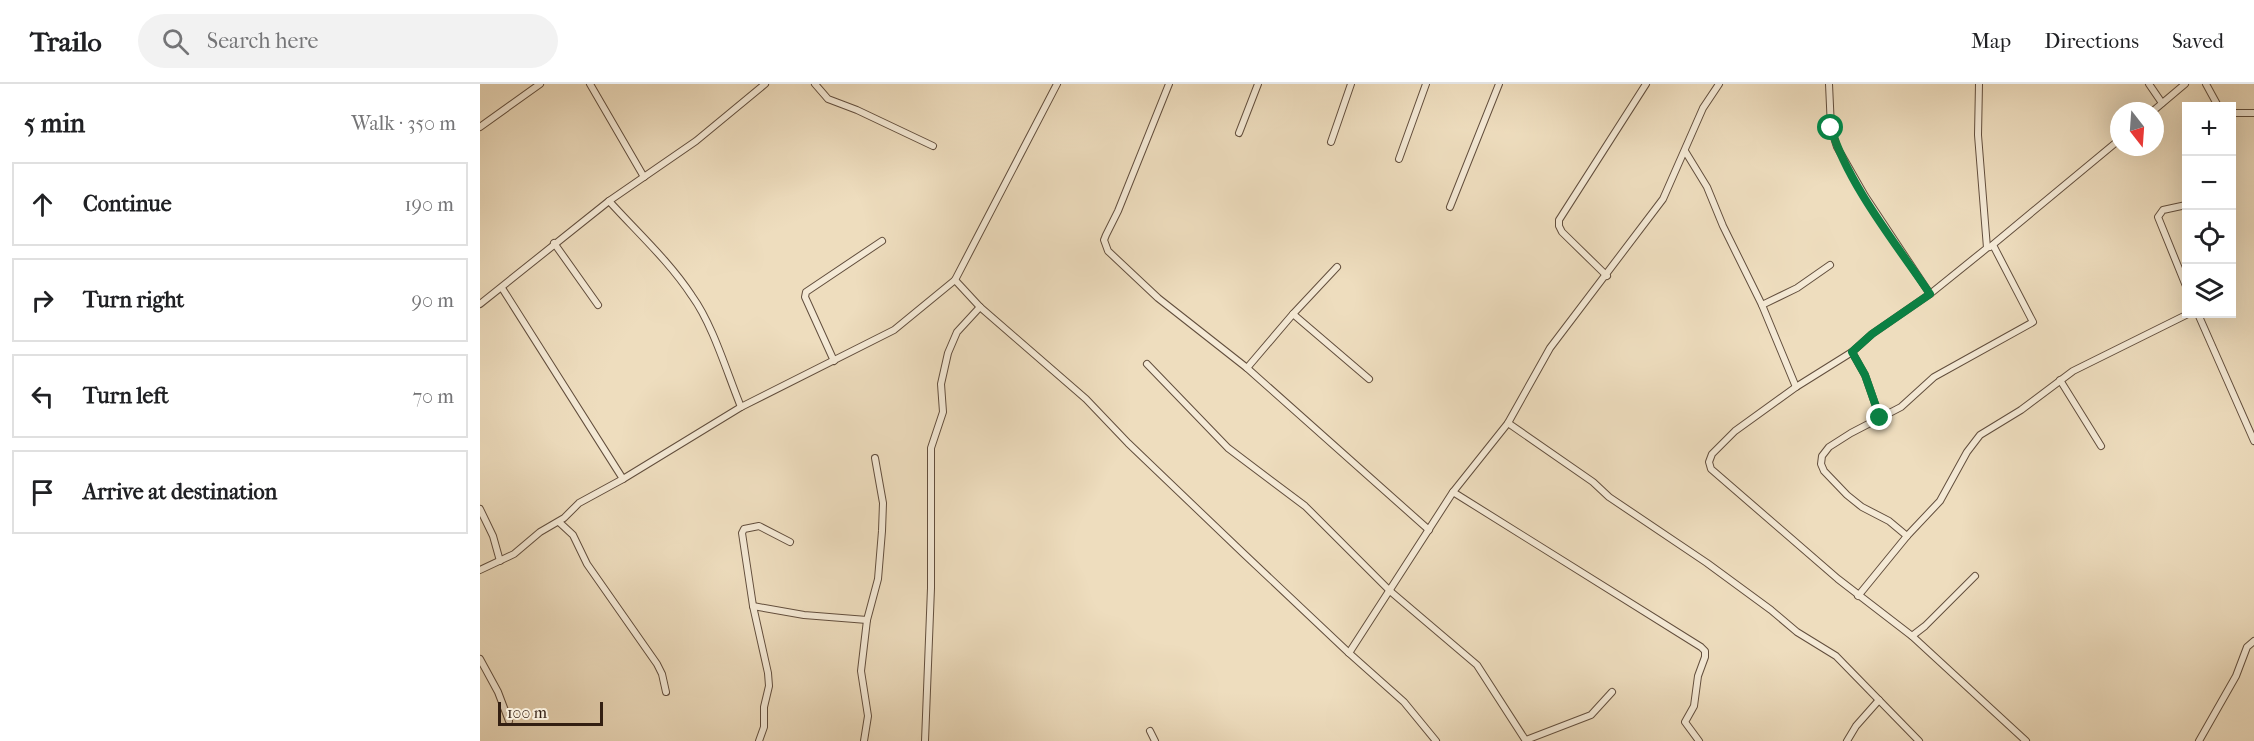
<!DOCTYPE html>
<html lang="en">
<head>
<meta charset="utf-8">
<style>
	:root { --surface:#fff; --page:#f2f2f2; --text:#202124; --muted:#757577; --line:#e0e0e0 }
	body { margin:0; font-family:"IM FELL French Canon",serif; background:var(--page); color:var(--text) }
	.controls { position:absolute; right:18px; top:18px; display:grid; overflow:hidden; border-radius:0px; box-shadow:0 6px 24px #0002 }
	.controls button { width:54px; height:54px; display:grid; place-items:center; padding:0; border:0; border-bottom:2px solid var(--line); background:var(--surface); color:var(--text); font:30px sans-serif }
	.compass { position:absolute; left:1630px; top:18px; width:54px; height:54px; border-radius:50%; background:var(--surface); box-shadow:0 6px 24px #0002; rotate:163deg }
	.scale { position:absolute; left:18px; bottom:15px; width:105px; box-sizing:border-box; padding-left:6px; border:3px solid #331f12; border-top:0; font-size:16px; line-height:21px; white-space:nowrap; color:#331f12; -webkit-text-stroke:4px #f4e9d5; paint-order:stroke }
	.stop { position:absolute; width:18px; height:18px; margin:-14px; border:4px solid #0b8043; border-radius:50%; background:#fff }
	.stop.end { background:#0b8043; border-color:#fff; box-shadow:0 2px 6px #0008 }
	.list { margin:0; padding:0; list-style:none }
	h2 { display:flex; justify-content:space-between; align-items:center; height:78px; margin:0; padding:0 24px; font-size:26px }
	h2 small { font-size:20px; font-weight:400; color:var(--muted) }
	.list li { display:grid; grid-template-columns:39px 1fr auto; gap:18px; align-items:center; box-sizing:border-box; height:84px; margin:0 12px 12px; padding:0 12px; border:2px solid var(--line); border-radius:0px }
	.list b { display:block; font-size:22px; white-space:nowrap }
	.list em { font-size:20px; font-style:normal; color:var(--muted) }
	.icon { flex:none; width:33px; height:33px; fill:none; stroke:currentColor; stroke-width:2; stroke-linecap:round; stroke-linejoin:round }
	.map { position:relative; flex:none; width:1774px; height:657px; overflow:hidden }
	header { display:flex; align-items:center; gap:36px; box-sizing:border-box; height:84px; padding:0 30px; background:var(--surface); border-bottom:2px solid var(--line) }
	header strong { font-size:28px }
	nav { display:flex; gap:33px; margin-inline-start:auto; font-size:21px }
	.search { width:420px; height:54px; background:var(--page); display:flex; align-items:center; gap:15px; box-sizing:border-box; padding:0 21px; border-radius:33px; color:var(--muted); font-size:22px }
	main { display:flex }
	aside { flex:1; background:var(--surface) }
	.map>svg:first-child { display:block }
</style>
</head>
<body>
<header>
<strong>Trailo</strong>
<div class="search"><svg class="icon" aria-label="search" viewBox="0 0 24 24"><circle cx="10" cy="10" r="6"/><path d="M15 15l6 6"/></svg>Search here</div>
<nav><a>Map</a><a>Directions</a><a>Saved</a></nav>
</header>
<main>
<aside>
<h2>5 min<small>Walk · 350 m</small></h2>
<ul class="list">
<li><svg class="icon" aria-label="ahead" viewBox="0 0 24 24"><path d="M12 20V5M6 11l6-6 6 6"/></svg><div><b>Continue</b></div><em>190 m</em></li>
<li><svg class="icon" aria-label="right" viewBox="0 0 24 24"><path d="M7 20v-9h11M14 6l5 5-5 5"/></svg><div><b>Turn right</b></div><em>90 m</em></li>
<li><svg class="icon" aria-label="left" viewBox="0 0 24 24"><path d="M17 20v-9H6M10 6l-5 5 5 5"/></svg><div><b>Turn left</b></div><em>70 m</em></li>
<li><svg class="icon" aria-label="arrive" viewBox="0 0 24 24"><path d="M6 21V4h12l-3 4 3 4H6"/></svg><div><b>Arrive at destination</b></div></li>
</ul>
</aside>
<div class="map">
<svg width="1774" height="657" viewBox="0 0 1774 657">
	<rect width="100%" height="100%" fill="#eeddbe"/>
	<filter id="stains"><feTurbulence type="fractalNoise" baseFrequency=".00333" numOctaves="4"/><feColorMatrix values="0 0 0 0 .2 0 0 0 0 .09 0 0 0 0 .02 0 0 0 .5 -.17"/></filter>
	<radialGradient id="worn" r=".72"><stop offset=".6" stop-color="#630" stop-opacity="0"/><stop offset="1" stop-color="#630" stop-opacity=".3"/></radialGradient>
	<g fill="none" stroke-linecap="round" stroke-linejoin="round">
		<!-- minor casing -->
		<g stroke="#624e3d" stroke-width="8">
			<g id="minor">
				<path d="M110 0 164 93"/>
				<path d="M335 0 348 15 377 26 453 62"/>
				<path d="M689 0 638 127 626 151 624 156 628 167 678 214 767 284 949 446"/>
				<path d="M1349 0 1351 44 1357 63 1385 112 1450 210"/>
				<path d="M1499 0 1498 51 1507 164 1450 210 1392 250 1372 268 1316 303 1255 347 1232 370 1229 378 1231 385 1358 495 1432 552 1546 657"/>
				<path d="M1669 0 1682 19"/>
				<path d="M1726 0 1738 22"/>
				<path d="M1673 27 1705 0"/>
				<path d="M1752 29H1774"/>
				<path d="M0 43 60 0"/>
				<path d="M759 49 778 0"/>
				<path d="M851 58 871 0"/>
				<path d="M1205 67 1227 103 1243 142 1282 221 1316 303"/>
				<path d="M919 75 946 0"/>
				<path d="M129 117C157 148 189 177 212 212 233 241 247 289 261 323"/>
				<path d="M1706 121 1683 126 1678 133 1706 202"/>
				<path d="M970 123 1019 0"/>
				<path d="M74 159 118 221"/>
				<path d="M1510 163 1639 56"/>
				<path d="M1127 192 1082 148 1079 142V136L1166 0"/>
				<path d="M475 196 500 223 606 315 648 359 763 469 869 569 924 618 956 657"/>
				<path d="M22 204 143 395"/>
				<path d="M0 220 129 117 216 57 285 0"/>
				<path d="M1282 221 1317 204 1350 181"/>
				<path d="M813 230 889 295"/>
				<path d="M1718 230 1774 357"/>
				<path d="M1372 268 1385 291 1400 334"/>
				<path d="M354 277 325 213 326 208 402 157"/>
				<path d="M667 280 748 364 825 422 910 507 997 581 1046 657"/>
				<path d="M767 284 813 230 857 183"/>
				<path d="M1580 296 1621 362"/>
				<path d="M1028 339 1113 398 1129 413 1227 479 1291 526 1317 548 1356 572 1439 657"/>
				<path d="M973 408 1221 563 1225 567V573L1218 592 1214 622 1205 638 1219 657"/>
				<path d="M0 425 13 452 20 477"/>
				<path d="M79 438 93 451 107 480 177 580 182 590 186 608"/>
				<path d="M1427 452 1409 437 1382 423 1367 411 1344 387 1341 380 1342 372 1349 363 1371 349 1421 323 1454 293 1553 238 1513 161"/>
				<path d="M0 486 34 470 60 448 84 434 99 419 143 395 261 323 414 246 475 196 577 0"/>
				<path d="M1378 512 1427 452 1460 417 1487 368 1500 351 1541 326 1593 287 1708 230"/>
				<path d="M273 522 324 531 387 536"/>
				<path d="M1432 552 1445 542 1495 492"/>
				<path d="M869 569 973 408 1028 339 1070 264 1183 115 1223 24 1239 0"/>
				<path d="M0 575 18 608 29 637"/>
				<path d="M670 647 675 657"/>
				<path d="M1046 656 1111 631 1132 608"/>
				<path d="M279 657 284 643V623L289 602 288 589 273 522 262 449 264 445 279 442 310 458"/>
				<path d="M384 657 388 632 381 587 387 536 398 495 402 447 403 419 395 374"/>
				<path d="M445 657 451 504V364L463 328 461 300 468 269 477 248 500 223"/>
				<path d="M1367 657 1376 642 1399 616"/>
				<path d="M1719 657 1756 592 1767 563 1774 557"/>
			</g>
		</g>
		<!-- minor -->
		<use href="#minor" stroke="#f4e9d5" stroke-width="6"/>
	</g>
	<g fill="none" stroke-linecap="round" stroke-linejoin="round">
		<!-- route -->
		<path stroke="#0b8043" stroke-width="8" d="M1351 44C1368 101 1417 161 1450 210L1392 250 1372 268 1385 291 1400 334"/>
	</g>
	<rect width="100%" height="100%" filter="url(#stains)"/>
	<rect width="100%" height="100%" fill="url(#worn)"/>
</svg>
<div class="controls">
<button>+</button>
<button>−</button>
<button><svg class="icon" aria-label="locate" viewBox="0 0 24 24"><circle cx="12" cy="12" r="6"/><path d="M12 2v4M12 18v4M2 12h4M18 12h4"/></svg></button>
<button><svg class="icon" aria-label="layers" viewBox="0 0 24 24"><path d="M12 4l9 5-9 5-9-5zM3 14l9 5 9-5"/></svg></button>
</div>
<svg class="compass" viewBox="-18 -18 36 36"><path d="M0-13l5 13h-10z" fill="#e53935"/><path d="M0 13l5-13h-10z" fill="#757577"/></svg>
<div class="scale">100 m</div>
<div class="stop" style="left:1351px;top:44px"></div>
<div class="stop end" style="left:1400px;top:334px"></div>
</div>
</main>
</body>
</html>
